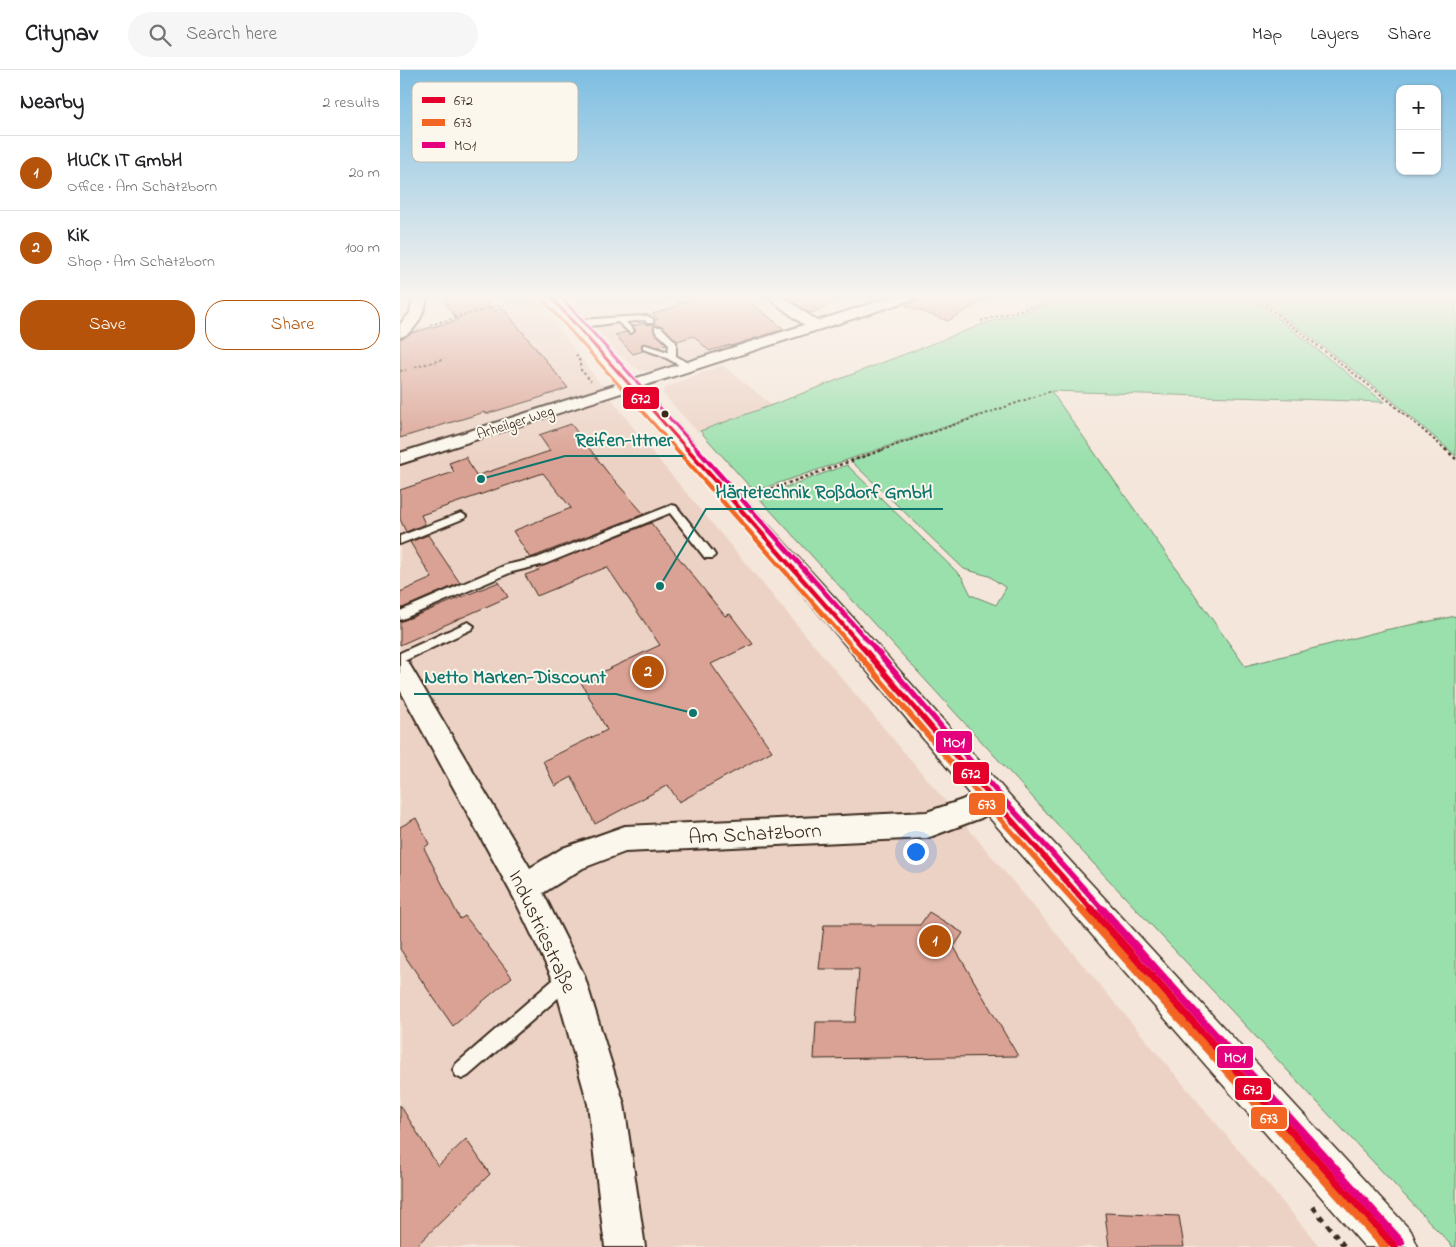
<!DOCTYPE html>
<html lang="en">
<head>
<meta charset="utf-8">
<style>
	:root { --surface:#fff; --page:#f6f6f6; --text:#202124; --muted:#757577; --line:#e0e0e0; --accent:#b45309 }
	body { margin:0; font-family:"Indie Flower",sans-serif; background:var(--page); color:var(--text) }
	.controls { position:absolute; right:15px; top:15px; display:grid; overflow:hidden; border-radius:10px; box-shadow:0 1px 4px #0004 }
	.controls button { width:45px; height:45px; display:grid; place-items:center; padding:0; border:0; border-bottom:1px solid var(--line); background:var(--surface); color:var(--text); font:25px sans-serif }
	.you { position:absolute; left:515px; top:781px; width:18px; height:18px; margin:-12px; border:4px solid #fff; border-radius:50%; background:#1a73e8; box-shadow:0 0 0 8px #1a73e833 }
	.badge { display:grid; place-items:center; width:32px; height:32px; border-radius:50%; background:var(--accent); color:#fff; font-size:16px; font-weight:700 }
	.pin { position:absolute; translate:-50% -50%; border:2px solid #fff; box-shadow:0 1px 5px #0006 }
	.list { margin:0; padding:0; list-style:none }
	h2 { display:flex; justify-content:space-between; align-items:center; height:65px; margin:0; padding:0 20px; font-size:21px }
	h2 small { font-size:16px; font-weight:400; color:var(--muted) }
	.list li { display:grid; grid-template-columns:32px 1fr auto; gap:15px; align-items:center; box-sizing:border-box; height:75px; padding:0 20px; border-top:1px solid var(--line) }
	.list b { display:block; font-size:19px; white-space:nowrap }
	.list p { margin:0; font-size:16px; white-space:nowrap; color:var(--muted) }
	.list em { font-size:16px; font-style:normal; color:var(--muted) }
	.actions { display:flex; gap:10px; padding:15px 20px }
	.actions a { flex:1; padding:11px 0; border:1px solid var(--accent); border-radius:20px; text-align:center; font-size:18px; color:var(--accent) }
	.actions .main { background:var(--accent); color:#fff }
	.icon { flex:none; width:28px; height:28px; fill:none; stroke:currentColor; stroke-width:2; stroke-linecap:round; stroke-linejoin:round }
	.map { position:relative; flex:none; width:1056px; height:1177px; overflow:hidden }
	header { display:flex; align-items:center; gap:30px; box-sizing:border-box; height:70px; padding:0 25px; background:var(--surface); border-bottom:1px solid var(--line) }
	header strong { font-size:24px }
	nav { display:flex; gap:28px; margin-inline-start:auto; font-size:18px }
	.search { width:350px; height:45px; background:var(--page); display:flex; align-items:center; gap:12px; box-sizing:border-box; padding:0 18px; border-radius:28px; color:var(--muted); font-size:19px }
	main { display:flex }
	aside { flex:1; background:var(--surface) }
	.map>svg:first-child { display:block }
</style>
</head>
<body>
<header>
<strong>Citynav</strong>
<div class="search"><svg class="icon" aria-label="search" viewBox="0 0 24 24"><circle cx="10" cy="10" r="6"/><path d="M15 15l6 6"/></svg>Search here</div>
<nav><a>Map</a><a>Layers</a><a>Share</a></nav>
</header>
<main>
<aside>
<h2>Nearby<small>2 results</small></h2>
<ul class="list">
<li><span class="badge">1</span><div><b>HUCK IT GmbH</b><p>Office · Am Schatzborn</p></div><em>20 m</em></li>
<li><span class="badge">2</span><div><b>KiK</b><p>Shop · Am Schatzborn</p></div><em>100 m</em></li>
</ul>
<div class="actions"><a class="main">Save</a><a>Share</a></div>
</aside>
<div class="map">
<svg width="1056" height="1177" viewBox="0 0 1056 1177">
	<rect width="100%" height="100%" fill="#f4e6da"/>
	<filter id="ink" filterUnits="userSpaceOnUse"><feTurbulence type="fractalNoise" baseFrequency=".02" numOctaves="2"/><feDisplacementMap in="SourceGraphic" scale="10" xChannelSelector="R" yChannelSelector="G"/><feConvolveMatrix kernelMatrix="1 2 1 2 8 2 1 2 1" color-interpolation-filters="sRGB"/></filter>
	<g filter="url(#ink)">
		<!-- built -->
		<g fill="#ecd2c5">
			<path d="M134 226 251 381 920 1177H0V263Z"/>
			<path d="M300 226H322L371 266 259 302 242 301 234 297 217 282 169 229 175 228 273 233Z"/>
			<path d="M322 295 372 335 298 362 262 323 267 317Z"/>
		</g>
		<!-- green -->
		<g fill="#9ae0ad" stroke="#6a8566">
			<path d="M679 226H849L984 332 651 321 845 596 985 560 1056 546V1177H1053L679 778 358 427 447 395 562 507 571 525 596 535 606 518 589 506 564 499 451 391 580 345 364 418 350 417 300 361 372 335 586 253Z"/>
			<path d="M857 226H1056V386L988 327Z"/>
		</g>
		<!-- building -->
		<g fill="#daa294" stroke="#3b2a1e">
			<path d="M43 226H80L94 241 103 238 168 318 136 329 86 344 85 342 0 368V269L11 263 58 250 45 234 49 233Z"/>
			<path d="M305 226H343L384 259 331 276 330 275 309 281 294 266 277 271 262 256 255 255 253 257 254 262 266 274 257 277 243 273 241 275 243 281 233 284 215 265 226 262 231 265 236 261 233 256 245 253 247 255 254 254 255 250 258 249 252 244 278 236 276 234Z"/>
			<path d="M385 226H444L413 243 406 241Z"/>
			<path d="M525 226H591L548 251 506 236Z"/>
			<path d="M171 354 208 403 244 444 130 488 113 461 171 438 143 403 21 445 25 454 6 462 0 449V420L54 402 49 393 66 387 76 406 150 381 139 365Z"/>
			<path d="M251 453 325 546 330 544 353 574 311 594 372 681 279 732 268 715 195 754 172 707 155 716 143 691 207 660 181 612 260 575 207 497 137 526 125 505 139 500 137 498Z"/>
			<path d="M28 465 60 513 0 539V522L32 508 10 472Z"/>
			<path d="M99 512 108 527 0 575V552Z"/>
			<path d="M16 748 29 774 24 778 60 849 65 846 112 907 53 956 0 879V757Z"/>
			<path d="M529 842 563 863 554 877 618 986 414 989 416 952H455L459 899H419L424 855H520Z"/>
			<path d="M0 1035 38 1096 66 1069 90 1104 15 1177H0Z"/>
			<path d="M705 1143 779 1146 784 1177H709Z"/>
		</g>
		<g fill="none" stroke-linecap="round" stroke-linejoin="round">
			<!-- service casing -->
			<g stroke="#3b2a1e" stroke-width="4">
				<g id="service">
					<path d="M247 246 253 249V253H247L245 250 226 252 234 261 230 263 218 252C204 254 180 260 168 252 171 250 237 246 247 246Z"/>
					<path d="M255 257H261L276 272V286L292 295V299H286L261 285 243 279V275H246L268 282 269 274 255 261Z"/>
					<path d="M272 435 276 436 313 482 315 485 313 488H305L270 443 145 494 112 502 0 550V541L106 495 137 488Z"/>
					<path d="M61 443 66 446 65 448 0 474V466Z"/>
					<path d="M68 552 74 556 72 559 0 593V583Z"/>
					<path d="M167 900 173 903 176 909 173 915 68 1006 62 1009 56 1006 53 1000 56 994 161 903Z"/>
				</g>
			</g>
			<!-- minor casing -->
			<g stroke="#3b2a1e" stroke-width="4">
				<g id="minor">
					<path d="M13 226H27C25 241 17 263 0 267V254L10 243Z"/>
					<path d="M366 226H382L417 251 495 226H516L514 229 0 394V383L404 255Z"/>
					<path d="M0 589 8 592 130 798 163 778 225 756 527 742 562 730 591 715 601 718 605 727 601 736 581 748 527 768 225 782 183 798 143 823 184 905 224 1034 245 1177H205L188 1034 153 909 114 828 0 620Z"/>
				</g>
			</g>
			<!-- secondary casing -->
			<g stroke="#3b2a1e" stroke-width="3">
				<path id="secondary" d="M142 226H159L446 540 602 717 1011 1161 1018 1177H965L580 737 428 554Z"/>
			</g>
			<!-- path-far2 -->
			<g stroke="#3b2a1e" stroke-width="2" stroke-dasharray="2.5 2.5" stroke-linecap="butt">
				<path d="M190 226 276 230 292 226"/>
				<path d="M853 226 988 330 1046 380"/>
				<path d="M581 251 669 226"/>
				<path d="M30 255 132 226"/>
				<path d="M176 285 179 289 181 300 191 311"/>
				<path d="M15 297 44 289"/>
				<path d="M0 301 6 300"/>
				<path d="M482 380 651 321"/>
			</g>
			<!-- path-far1 -->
			<g stroke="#3b2a1e" stroke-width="2.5" stroke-dasharray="3 3" stroke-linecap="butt">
				<path d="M1045 379 1056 389"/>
				<path d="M354 425 485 379"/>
			</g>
			<!-- path -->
			<path stroke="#3b2a1e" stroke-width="4.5" stroke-dasharray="5.5 5.5" stroke-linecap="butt" d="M913 1137 945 1177"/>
			<!-- service -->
			<use href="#service" fill="#fbf7ec" fill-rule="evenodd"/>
			<!-- minor -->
			<use href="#minor" fill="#fbf7ec" fill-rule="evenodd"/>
			<!-- secondary -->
			<use href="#secondary" fill="#fbf7ec" fill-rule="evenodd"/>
			<!-- bus-1-far3 casing -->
			<g stroke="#fbf7ec" stroke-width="5.5">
				<path id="bus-1-far3" d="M150 226 288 380"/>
			</g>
			<!-- bus-1-far2 casing -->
			<g stroke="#fbf7ec" stroke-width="8">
				<path id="bus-1-far2" d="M287 379 465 580"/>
			</g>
			<!-- bus-1-far1 casing -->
			<g stroke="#fbf7ec" stroke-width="9">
				<path id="bus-1-far1" d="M464 579 591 727 692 840"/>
			</g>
			<!-- bus-1 casing -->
			<g stroke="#fbf7ec" stroke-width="11">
				<path id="bus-1" d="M691 839 995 1177"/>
			</g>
			<!-- bus-2-far3 casing -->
			<g stroke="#fbf7ec" stroke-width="5.5">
				<path id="bus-2-far3" d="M144 231 277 380"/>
			</g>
			<!-- bus-2-far2 casing -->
			<g stroke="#fbf7ec" stroke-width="8">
				<path id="bus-2-far2" d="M276 379 455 580"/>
			</g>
			<!-- bus-2-far1 casing -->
			<g stroke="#fbf7ec" stroke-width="9">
				<path id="bus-2-far1" d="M454 579 585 732 682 840"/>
			</g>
			<!-- bus-2 casing -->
			<g stroke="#fbf7ec" stroke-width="11">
				<path id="bus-2" d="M681 839 985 1177"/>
			</g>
			<!-- bus-3-far3 casing -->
			<g stroke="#fbf7ec" stroke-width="5.5">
				<path id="bus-3-far3" d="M160 226 298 380"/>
			</g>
			<!-- bus-3-far2 casing -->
			<g stroke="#fbf7ec" stroke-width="8">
				<path id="bus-3-far2" d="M297 379 476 580"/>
			</g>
			<!-- bus-3-far1 casing -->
			<g stroke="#fbf7ec" stroke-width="9">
				<path id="bus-3-far1" d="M475 579 597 722 703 840"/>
			</g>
			<!-- bus-3 casing -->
			<g stroke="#fbf7ec" stroke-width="11">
				<path id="bus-3" d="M702 839 1001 1172"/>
			</g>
			<!-- bus-1-far3 -->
			<use href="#bus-1-far3" stroke="#e4002b" stroke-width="3"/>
			<!-- bus-1-far2 -->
			<use href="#bus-1-far2" stroke="#e4002b" stroke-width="4.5"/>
			<!-- bus-1-far1 -->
			<use href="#bus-1-far1" stroke="#e4002b" stroke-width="5.5"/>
			<!-- bus-1 -->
			<use href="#bus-1" stroke="#e4002b" stroke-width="8"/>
			<!-- bus-2-far3 -->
			<use href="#bus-2-far3" stroke="#f26522" stroke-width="3"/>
			<!-- bus-2-far2 -->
			<use href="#bus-2-far2" stroke="#f26522" stroke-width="4.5"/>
			<!-- bus-2-far1 -->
			<use href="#bus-2-far1" stroke="#f26522" stroke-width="5.5"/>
			<!-- bus-2 -->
			<use href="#bus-2" stroke="#f26522" stroke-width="8"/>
			<!-- bus-3-far3 -->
			<use href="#bus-3-far3" stroke="#e5007d" stroke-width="3"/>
			<!-- bus-3-far2 -->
			<use href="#bus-3-far2" stroke="#e5007d" stroke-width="4.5"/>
			<!-- bus-3-far1 -->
			<use href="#bus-3-far1" stroke="#e5007d" stroke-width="5.5"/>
			<!-- bus-3 -->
			<use href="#bus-3" stroke="#e5007d" stroke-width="8"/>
		</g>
	</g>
	<!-- sky -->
	<linearGradient id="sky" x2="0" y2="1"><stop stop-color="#7dbee2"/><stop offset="0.58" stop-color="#faf4ee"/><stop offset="1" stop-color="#faf4ee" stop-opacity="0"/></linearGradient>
	<rect width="1056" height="391" fill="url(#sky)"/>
	<!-- markers -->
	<circle fill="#3b2a1e" stroke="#fbf7ec" stroke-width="2" cx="265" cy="344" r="4.5"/>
	<g text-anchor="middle" stroke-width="4" stroke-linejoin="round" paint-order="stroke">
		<!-- far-street labels -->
		<g font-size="15" fill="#3b2a1e" stroke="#fbf7ec">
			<text transform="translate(115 352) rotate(-18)" y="5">Arheilger Weg</text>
		</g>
		<!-- near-street labels -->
		<g font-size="21" fill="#3b2a1e" stroke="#fbf7ec">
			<text transform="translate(355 763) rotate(-3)" y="7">Am Schatzborn</text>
			<text transform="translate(143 861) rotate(65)" y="7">Industriestraße</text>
		</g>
	</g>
	<!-- legend -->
	<rect x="12" y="12" width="166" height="80" rx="8" fill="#fbf7ec" stroke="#c1baae" stroke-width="1"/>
	<rect x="22" y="27" width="23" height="6" fill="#e4002b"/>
	<rect x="22" y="49" width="23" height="7" fill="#f26522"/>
	<rect x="22" y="72" width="23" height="6" fill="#e5007d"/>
	<g font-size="14" fill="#3b2a1e">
		<text x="54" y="35">672</text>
		<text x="54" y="57">673</text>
		<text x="54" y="80">MO1</text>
	</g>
	<!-- callouts -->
	<path fill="none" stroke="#0f766e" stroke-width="2" d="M81 409L165 386H283M260 516L306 439H543M293 643L216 624H14"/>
	<g fill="#0f766e" stroke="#fbf7ec" stroke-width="2">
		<circle cx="81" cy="409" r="5"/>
		<circle cx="260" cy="516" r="5"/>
		<circle cx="293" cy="643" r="5"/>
	</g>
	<g font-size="19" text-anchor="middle" font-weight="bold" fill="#0f766e" stroke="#fbf7ec" stroke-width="4" stroke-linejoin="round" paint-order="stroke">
		<text x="224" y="376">Reifen-Ittner</text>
		<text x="424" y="428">Härtetechnik Roßdorf GmbH</text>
		<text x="115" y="613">Netto Marken-Discount</text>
	</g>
	<g stroke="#fbf7ec" stroke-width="2">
		<rect x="222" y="316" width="38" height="24" rx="5" fill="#e4002b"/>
		<rect x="535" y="660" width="38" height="24" rx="5" fill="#e5007d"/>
		<rect x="552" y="691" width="38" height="24" rx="5" fill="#e4002b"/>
		<rect x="568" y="722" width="38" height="24" rx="5" fill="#f26522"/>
		<rect x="816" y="975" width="38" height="24" rx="5" fill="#e5007d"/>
		<rect x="834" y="1007" width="38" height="24" rx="5" fill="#e4002b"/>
		<rect x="850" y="1036" width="38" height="24" rx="5" fill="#f26522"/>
	</g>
	<g font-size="14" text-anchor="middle" font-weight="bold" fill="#fff">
		<text x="241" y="333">672</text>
		<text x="554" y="677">MO1</text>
		<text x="571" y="708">672</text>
		<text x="587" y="739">673</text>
		<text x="835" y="992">MO1</text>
		<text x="853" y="1024">672</text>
		<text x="869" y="1053">673</text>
	</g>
</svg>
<div class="controls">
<button>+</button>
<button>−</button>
</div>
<div class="you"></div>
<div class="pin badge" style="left:535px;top:871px">1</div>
<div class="pin badge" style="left:248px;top:602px">2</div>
</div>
</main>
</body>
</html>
